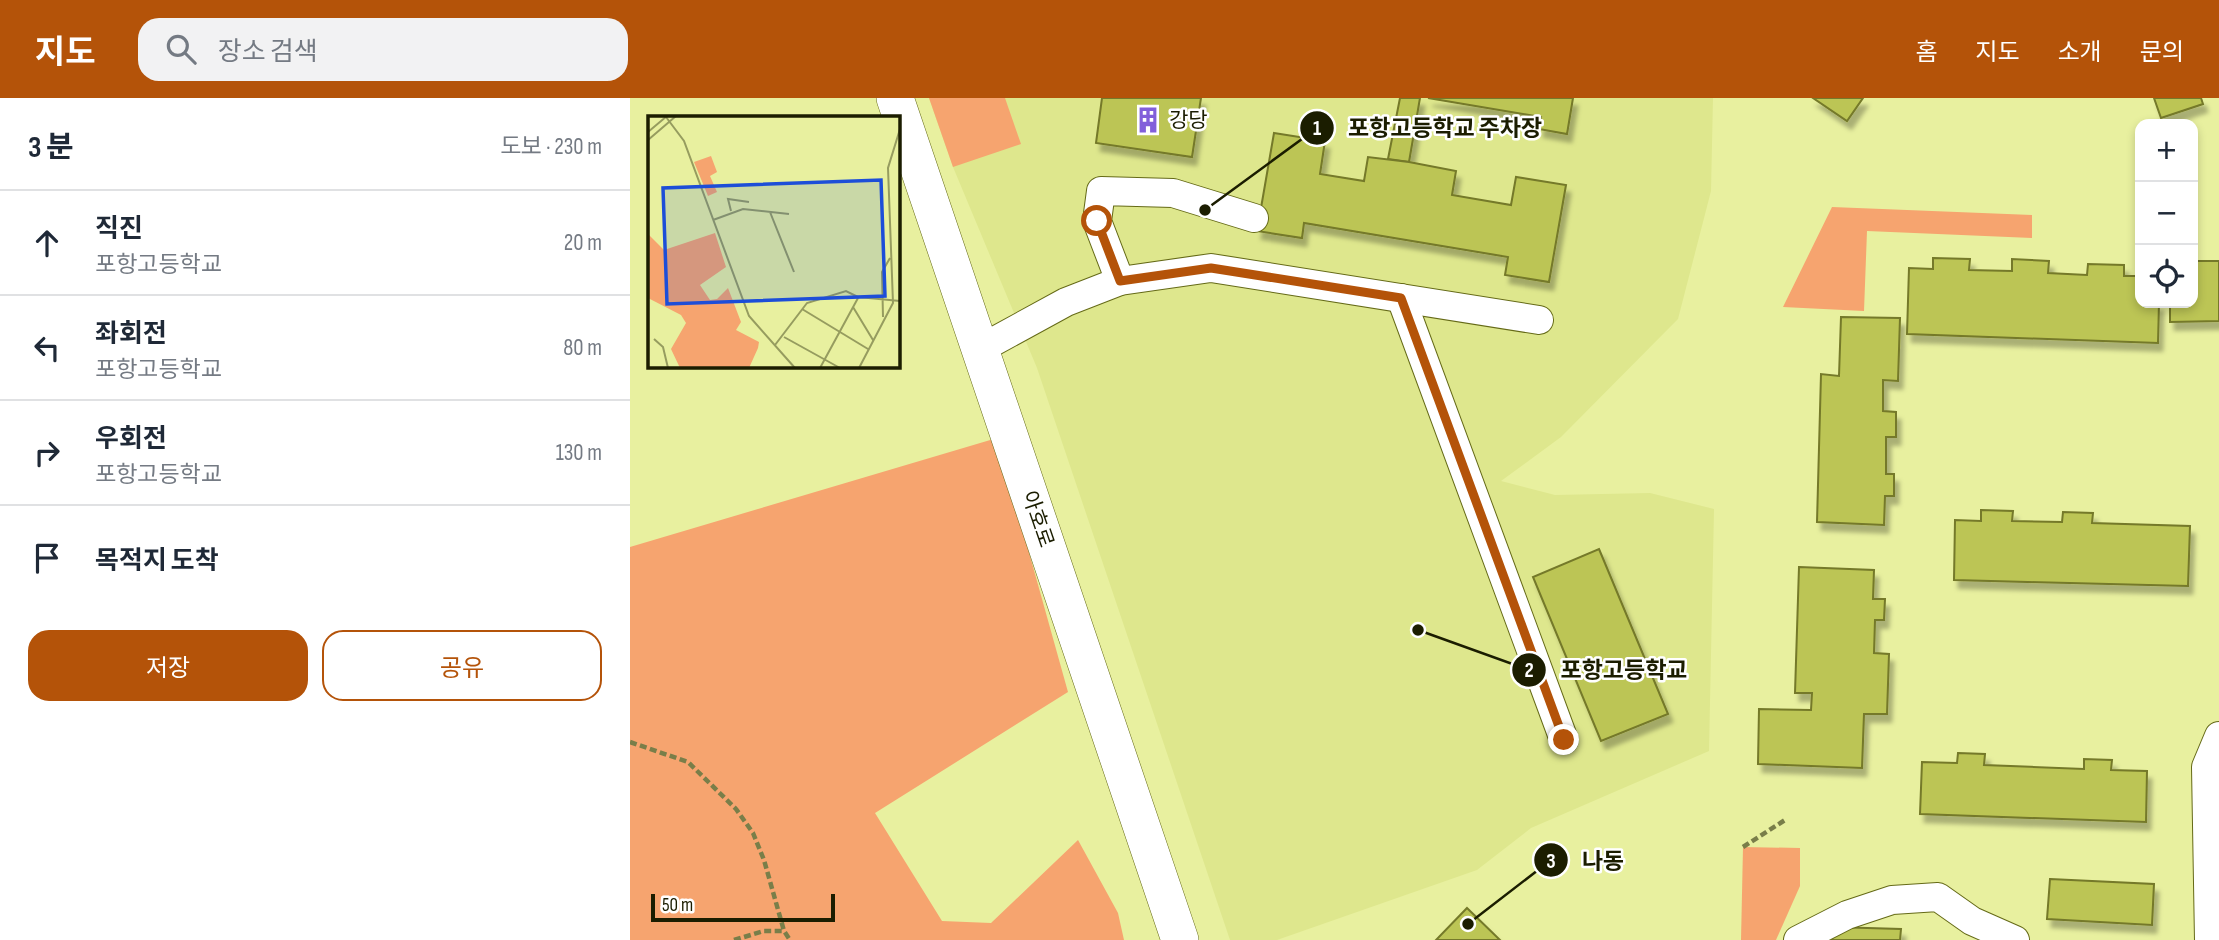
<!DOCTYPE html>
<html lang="ko">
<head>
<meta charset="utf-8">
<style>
	:root { --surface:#fff; --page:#f2f2f3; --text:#1f2937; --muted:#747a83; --line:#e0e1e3; --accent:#b45309 }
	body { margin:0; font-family:"Sofia Sans Condensed","Noto Sans KR",sans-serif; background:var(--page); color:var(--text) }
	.controls { position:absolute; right:21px; top:21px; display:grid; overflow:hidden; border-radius:14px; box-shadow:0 4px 10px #0003 }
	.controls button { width:63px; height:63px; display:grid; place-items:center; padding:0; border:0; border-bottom:2px solid var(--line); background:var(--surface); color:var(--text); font:35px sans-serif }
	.scale { position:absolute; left:21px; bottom:18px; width:184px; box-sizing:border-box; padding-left:7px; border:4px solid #1b1d00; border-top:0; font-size:19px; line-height:24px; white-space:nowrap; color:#1b1d00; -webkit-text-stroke:5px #fff; paint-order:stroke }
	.stop { position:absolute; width:21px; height:21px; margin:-16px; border:5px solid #b45309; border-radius:50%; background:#fff }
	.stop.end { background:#b45309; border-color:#fff; box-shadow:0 2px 7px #0008 }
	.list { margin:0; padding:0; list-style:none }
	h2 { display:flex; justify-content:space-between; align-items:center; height:91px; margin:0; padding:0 28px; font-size:30px }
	h2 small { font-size:23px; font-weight:400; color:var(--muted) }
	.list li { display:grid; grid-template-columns:46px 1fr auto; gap:21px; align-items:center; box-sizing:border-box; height:105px; padding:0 28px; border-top:2px solid var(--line) }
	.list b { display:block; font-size:26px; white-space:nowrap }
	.list p { margin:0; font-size:23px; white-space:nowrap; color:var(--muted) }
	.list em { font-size:23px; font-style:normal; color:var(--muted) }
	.actions { display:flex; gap:14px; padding:21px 28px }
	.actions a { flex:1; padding:16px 0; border:2px solid var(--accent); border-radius:21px; text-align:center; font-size:24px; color:var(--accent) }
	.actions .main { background:var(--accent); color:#fff }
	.icon { flex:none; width:38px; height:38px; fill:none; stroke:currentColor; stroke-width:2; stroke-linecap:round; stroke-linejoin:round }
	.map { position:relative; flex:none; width:1589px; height:842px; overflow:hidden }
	header { display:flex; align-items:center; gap:42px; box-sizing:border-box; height:98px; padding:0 35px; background:var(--accent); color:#fff }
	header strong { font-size:33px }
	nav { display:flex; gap:38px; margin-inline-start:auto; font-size:24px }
	.search { width:490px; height:63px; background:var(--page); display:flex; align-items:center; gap:18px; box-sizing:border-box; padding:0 24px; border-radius:21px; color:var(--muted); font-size:26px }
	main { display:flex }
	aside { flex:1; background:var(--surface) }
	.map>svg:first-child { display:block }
</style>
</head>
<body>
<header>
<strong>지도</strong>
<div class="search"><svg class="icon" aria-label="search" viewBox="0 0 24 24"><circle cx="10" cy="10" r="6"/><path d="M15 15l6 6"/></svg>장소 검색</div>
<nav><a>홈</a><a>지도</a><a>소개</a><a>문의</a></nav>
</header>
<main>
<aside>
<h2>3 분<small>도보 · 230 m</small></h2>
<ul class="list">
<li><svg class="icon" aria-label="ahead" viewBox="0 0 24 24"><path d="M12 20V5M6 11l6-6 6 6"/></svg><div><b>직진</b><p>포항고등학교</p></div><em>20 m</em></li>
<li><svg class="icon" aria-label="left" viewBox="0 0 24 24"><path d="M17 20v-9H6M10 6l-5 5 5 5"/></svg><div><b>좌회전</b><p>포항고등학교</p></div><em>80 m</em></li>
<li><svg class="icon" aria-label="right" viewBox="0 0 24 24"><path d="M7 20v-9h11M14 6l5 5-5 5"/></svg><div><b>우회전</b><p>포항고등학교</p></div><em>130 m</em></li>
<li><svg class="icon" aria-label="arrive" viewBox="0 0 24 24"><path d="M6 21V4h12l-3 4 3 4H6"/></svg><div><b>목적지 도착</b></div></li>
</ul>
<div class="actions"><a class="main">저장</a><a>공유</a></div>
</aside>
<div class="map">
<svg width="1589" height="842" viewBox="0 0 1589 842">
	<defs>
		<filter id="shadow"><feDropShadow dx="4.5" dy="8" stdDeviation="2" flood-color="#0004"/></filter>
	</defs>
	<rect width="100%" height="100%" fill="#e8f09f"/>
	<!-- built -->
	<path fill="#dee78d" d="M299 0H1083L1081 93 1048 221 931 339 871 383 925 397 1020 395 1084 411 1079 653 901 730 847 772 647 842H600L407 270 323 69Z"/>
	<!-- green -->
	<g fill="#f6a46f">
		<path d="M299 0H375L391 46 323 69Z"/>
		<path d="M1202 109 1402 117V140L1237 133 1234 213 1153 209Z"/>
		<path d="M367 340 438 594 245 715 312 823 361 825 448 742 488 815 494 842H0V449Z"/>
		<path d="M1113 749 1170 750V788L1146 842H1111Z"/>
	</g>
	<!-- building -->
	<g fill="#bcc554" stroke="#747929" stroke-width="2" filter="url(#shadow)">
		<path d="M472 0H571L562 59 466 45Z"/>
		<path d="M770 0H790L779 64 758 61Z"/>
		<path d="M798 0H943L937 36 909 31 911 19Z"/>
		<path d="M1183 0H1233L1217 23Z"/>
		<path d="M1524 0H1571L1573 6 1531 20Z"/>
		<path d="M644 35 695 43 690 76 734 83 738 59 779 64 826 73 822 97 881 107 886 79 936 87 919 184 875 177 878 159 674 125 672 140 627 133Z"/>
		<path d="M1303 160 1340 161 1339 172 1382 173V161L1419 163 1418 175 1457 177 1458 166 1494 167V178H1510V205H1529L1528 245 1277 236 1279 170 1303 171Z"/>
		<path d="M1563 163H1589V223L1540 224V205H1563Z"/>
		<path d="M1211 219 1270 220 1268 283 1253 282V313L1266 314V339H1256V376H1264V398H1255L1254 427 1187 424 1191 276 1209 278Z"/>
		<path d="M1351 412 1383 413 1382 423 1432 424 1433 414 1463 415 1462 425 1560 428 1558 488 1324 482 1325 422 1351 423Z"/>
		<path d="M969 451 1038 616 971 643 903 479Z"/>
		<path d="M1169 469 1244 472 1243 501H1255L1254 522H1245L1244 555 1259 556 1257 616H1234L1232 670 1128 666 1129 611 1181 612 1182 595H1165Z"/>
		<path d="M1328 655 1355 656 1354 667 1454 671V661L1482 662 1481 672 1517 673 1516 724 1290 716 1292 664 1327 665Z"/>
		<path d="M1420 781 1524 786 1522 827 1417 821Z"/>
		<path d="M837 810 870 842H806Z"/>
		<path d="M1203 829 1271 831 1270 842H1202Z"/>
	</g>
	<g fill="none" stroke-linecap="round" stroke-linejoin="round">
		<!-- minor casing -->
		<g stroke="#656a17" stroke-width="30">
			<g id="minor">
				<path d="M490 183 467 123 471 93 543 95 624 120"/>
				<path d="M771 200 934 642"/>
				<path d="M350 251 436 204 490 183 581 170 909 222"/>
				<path d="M1168 842 1217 817 1262 802 1308 799 1342 823 1385 842"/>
				<path d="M1579 842 1576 669 1589 638"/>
			</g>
		</g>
		<!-- major casing -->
		<g stroke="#656a17" stroke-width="38">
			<path id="major" d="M265 0 550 842"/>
		</g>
		<!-- path -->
		<g stroke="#797e49" stroke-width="4.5" stroke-dasharray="7 3.5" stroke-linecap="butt">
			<path d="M0 644 58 664 106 711 123 735 134 762 154 833 160 842"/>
			<path d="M1113 749 1155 722"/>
			<path d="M104 842 134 833H154"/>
		</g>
		<!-- minor -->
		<use href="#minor" stroke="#fff" stroke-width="28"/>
		<!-- major -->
		<use href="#major" stroke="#fff" stroke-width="37"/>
	</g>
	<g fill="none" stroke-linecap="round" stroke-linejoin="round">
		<!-- route -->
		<path stroke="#b45309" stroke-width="9" d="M467 123 490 183 581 170 771 200 934 642"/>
	</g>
	<!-- icons -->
	<defs>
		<g id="building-bare" transform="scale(2.1)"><path d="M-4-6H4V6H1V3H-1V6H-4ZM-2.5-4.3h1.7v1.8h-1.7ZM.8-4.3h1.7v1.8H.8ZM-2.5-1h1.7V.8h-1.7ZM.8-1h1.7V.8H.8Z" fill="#825fda" stroke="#fff" stroke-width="2.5" paint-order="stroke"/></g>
	</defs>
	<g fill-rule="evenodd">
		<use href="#building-bare" x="518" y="22"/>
	</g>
	<g text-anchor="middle" stroke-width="5" stroke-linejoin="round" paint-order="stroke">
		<!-- poi labels -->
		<g font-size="21" fill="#1b1d00" stroke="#fff" text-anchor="start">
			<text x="539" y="29">강당</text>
		</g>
		<!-- street labels -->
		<g font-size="21" fill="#1b1d00" stroke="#fff">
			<text transform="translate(408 421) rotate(71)" y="7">아호로</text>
		</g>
	</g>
	<!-- overview -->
	<g transform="translate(18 18)">
		<rect width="252" height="252" fill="#e8f09f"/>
		<path d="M63 40 69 56 62 60 69 76 60 80 46 46ZM67 117 78 151 52 169 62 184 69 183 80 172 93 206 88 214 111 226 110 232 101 252H32L23 233 38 207 33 199 0 182V118L16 134Z" fill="#f6a46f"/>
		<path fill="none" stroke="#969c5f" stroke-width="2" d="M18 1 36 25 101 200 147 252M0 16 19 0M0 24 28 0M83 95 80 83 101 86M122 96 146 156M65 104 95 93 141 98M205 191 225 224M154 193 220 233M235 201 234 156 242 142M136 221 192 252M6 223 15 231 20 252M127 229 159 187 198 175 210 181 252 185M172 252 210 182M211 252 245 187 240 52 252 13"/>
		<path fill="#1d4ed8" fill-opacity="0.15" stroke="#1d4ed8" stroke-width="3.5" d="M233 64 237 180 19 188 15 72Z"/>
		<rect width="252" height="252" fill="none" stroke="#1b1d00" stroke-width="3.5"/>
	</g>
	<!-- callouts -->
	<path fill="none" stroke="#1b1d00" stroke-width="2.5" d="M575 112L687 30M788 532L899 572M838 826L921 762"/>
	<g fill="#1b1d00" stroke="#fff" stroke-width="2.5">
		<circle cx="575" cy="112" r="7"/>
		<circle cx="788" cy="532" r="7"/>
		<circle cx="838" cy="826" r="7"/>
		<circle cx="687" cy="30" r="18"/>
		<circle cx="899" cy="572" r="18"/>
		<circle cx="921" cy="762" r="18"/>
	</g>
	<g font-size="21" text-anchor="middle" font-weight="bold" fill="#fff">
		<text x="687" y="37">1</text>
		<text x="899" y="579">2</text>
		<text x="921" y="770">3</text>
	</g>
	<g font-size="23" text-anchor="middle" font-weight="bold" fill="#1b1d00" stroke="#fff" stroke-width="5" stroke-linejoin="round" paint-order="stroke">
		<text x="815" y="38">포항고등학교 주차장</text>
		<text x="994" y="580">포항고등학교</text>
		<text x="973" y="771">나동</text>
	</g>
</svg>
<div class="controls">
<button>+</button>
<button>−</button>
<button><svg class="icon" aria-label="locate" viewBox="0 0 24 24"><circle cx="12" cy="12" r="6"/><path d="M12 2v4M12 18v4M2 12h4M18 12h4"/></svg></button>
</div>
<div class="scale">50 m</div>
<div class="stop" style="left:467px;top:123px"></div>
<div class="stop end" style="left:934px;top:642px"></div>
</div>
</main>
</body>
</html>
